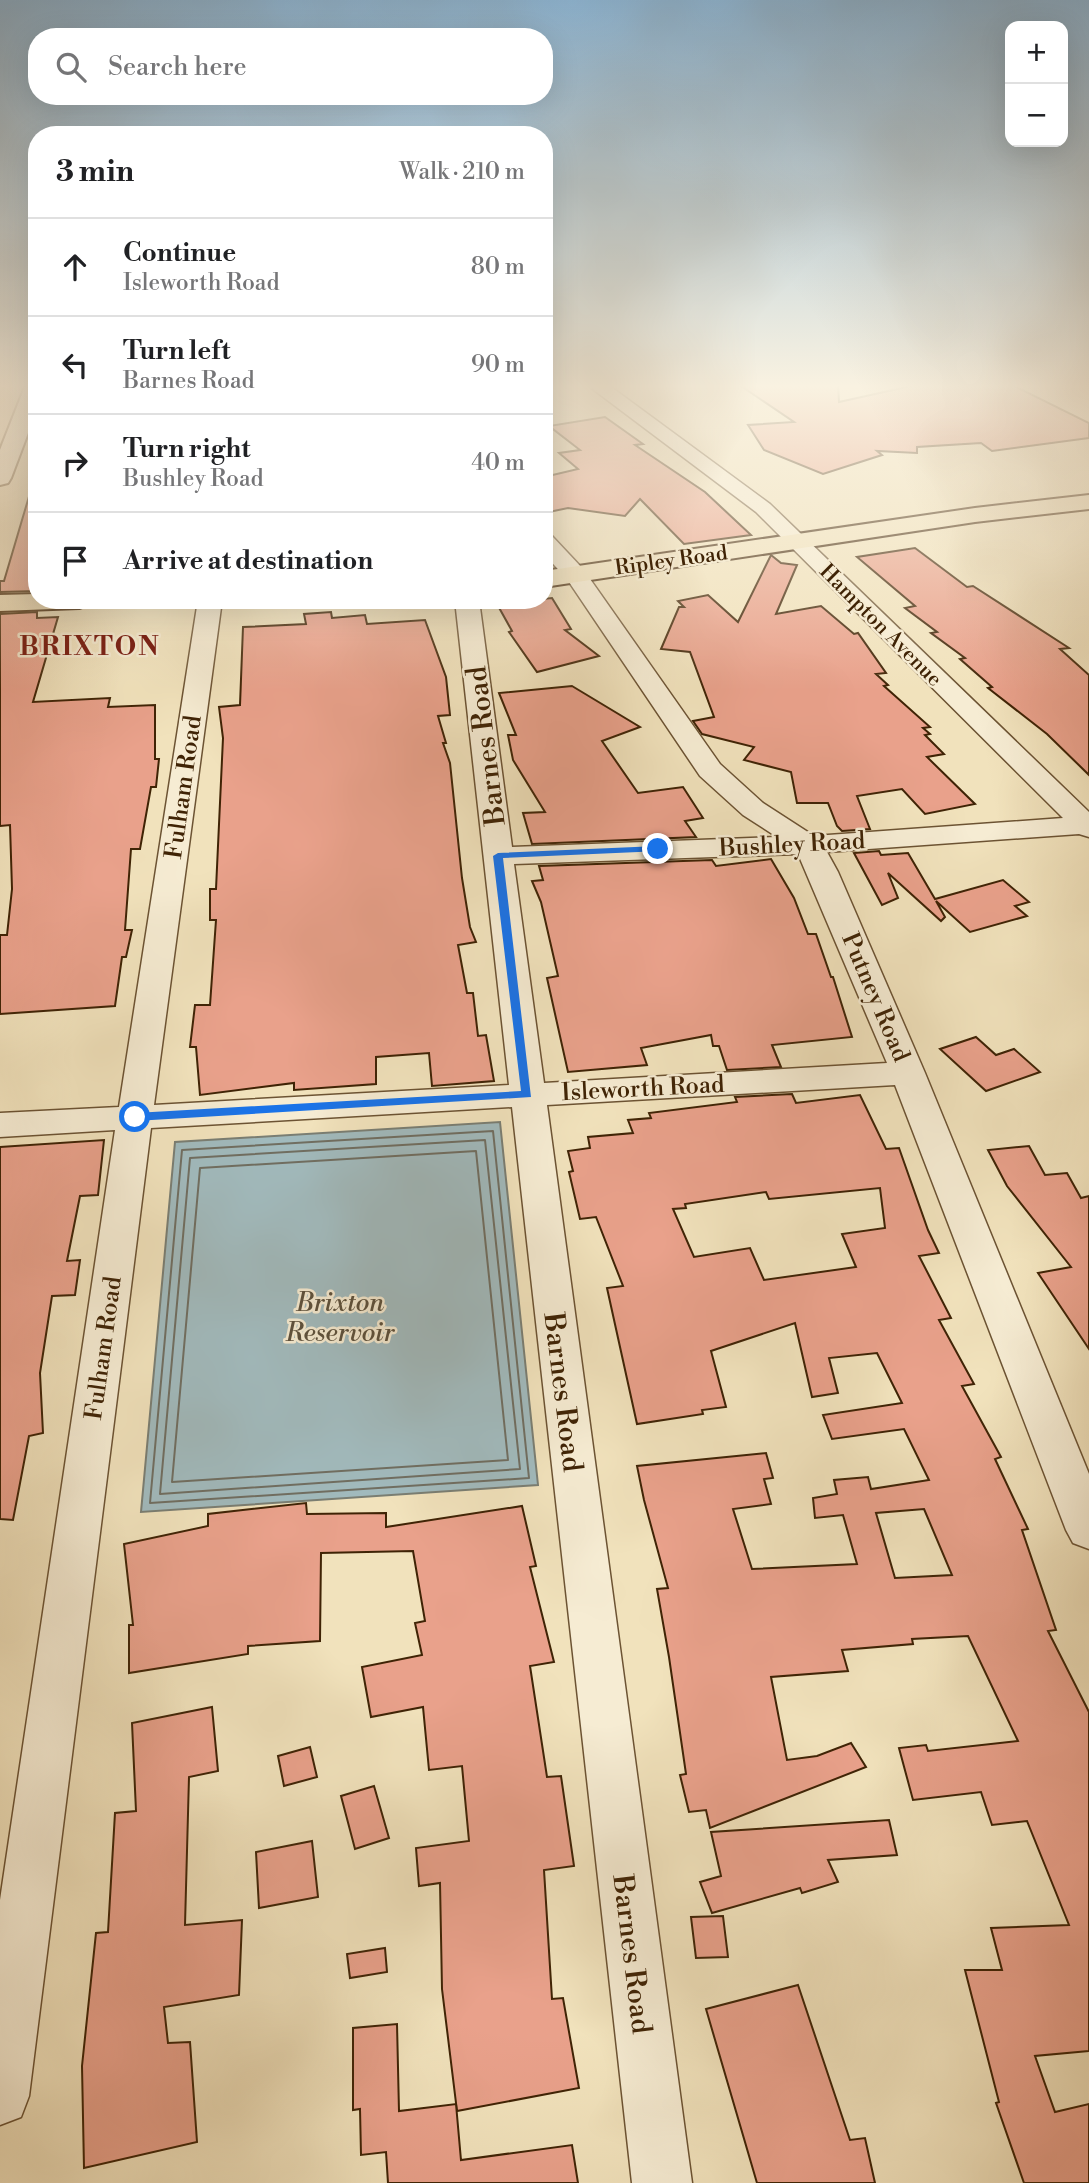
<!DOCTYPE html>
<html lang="en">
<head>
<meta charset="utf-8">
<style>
	:root { --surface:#fff; --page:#f6f6f6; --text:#202124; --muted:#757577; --line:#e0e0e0 }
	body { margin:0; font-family:"Libre Bodoni",serif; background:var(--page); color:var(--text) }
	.controls { position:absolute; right:21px; top:21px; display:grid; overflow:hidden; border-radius:14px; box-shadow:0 7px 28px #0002 }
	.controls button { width:63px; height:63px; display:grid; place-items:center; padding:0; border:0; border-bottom:2px solid var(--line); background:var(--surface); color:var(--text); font:35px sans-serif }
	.stop { position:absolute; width:21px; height:21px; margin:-16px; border:5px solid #1a73e8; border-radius:50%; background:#fff }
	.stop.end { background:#1a73e8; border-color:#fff; box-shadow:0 2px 7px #0008 }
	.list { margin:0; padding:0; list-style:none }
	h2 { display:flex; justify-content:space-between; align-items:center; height:91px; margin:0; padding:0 28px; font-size:30px }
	h2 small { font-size:23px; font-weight:400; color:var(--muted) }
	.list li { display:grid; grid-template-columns:46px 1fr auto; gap:21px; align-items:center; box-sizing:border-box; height:98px; padding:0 28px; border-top:2px solid var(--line) }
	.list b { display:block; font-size:26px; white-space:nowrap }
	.list p { margin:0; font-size:23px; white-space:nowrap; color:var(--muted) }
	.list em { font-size:23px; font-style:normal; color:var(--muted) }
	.icon { flex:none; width:38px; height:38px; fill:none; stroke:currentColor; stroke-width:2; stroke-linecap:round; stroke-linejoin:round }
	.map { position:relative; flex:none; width:1089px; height:2183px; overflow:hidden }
	.search { position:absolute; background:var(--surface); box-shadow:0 7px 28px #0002; left:28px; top:28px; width:525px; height:77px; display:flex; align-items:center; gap:18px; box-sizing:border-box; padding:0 24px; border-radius:28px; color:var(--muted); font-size:26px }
	.panel { position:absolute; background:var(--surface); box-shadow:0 7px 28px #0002; left:28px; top:126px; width:525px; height:483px; border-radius:28px }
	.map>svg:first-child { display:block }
</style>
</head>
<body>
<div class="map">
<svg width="1089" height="2183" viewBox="0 0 1089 2183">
	<rect width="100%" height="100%" fill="#f1e2bc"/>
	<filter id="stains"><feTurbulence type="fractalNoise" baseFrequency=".00286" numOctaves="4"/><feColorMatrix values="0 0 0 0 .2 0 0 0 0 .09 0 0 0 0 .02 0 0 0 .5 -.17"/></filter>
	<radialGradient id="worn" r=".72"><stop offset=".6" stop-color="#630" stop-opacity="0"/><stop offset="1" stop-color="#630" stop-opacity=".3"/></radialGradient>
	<!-- water -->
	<path fill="#a1babd" stroke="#7a7e73" stroke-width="2" d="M500 1122 538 1485 141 1512 175 1142Z"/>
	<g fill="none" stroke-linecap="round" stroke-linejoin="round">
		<!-- shore -->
		<g stroke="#706e61" stroke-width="2">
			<path d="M493 1131 529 1478 150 1503 182 1150Z"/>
			<path d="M485 1140 520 1469 160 1494 190 1158Z"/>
			<path d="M476 1151 508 1460 172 1482 200 1168Z"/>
		</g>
	</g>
	<!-- building -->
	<g fill="#e9a18b" stroke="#3f2305" stroke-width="2" fill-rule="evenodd">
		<path d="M738 384H838L839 402 920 384H1010L1089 423V438L992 451 981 443 917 447V453L877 451 882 455 823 474 764 450 748 425 794 422Z"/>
		<path d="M605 417 643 444 635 445 705 492 751 535 684 544 640 499 625 516 568 508 544 513V477L578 469 559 453 580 450 549 426Z"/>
		<path d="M30 493 37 494V591L0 592V581H4Z"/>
		<path d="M915 548 967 587 973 586 1069 648 1060 649 1089 675V775L1047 734 988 688 992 687 960 659 965 658 931 633 937 632 905 608 915 606 857 557Z"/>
		<path d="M771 555 781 563 797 565 776 614 821 606 854 634 858 633 886 673 876 674 888 685 884 686 930 727 923 728 930 734 925 735 944 754 927 757 975 804 925 814 902 789 857 796 870 829 842 831 837 826 828 803H797L791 772 744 760 754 747 702 734 693 721 714 717 690 652 661 649 679 607H684L678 601 708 595 738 622Z"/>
		<path d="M552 598 571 629 565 630 599 656 537 672 509 632 512 631 497 604Z"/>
		<path d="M37 612V618L58 617 33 702 110 698 108 707 155 705V759H159L156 787H151L140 849H131L125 930H132L126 957H122L115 1006 0 1014V935H7L12 889 10 825 0 826V614Z"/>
		<path d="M331 612 332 618 365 615 367 624 425 620 446 677 450 715 438 716 446 743H443L450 763 462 878 470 927 476 942 458 945 467 993H473L478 1036 486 1035 494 1081 432 1086 429 1053 376 1057V1084L294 1090V1083L200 1095 196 1047H190L195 1005H210L216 920H210V889H216L223 738 219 707 240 705 243 627 306 624 304 614Z"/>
		<path d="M572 686 640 727 602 741 638 793 683 787 703 818 685 821 696 837 532 844 523 813 545 812 513 760 508 735H516L499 693Z"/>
		<path d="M879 851 881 855 908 853 935 899 1003 880 1029 902 1015 906 1027 916 970 932 936 901 945 917 941 921 888 873 898 898 882 905 854 853Z"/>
		<path d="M771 859 794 898 808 934H816L831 977H833L852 1037 772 1045 781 1067 727 1070 719 1046H713L711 1035 641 1048 647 1065 568 1072 547 978 558 976 541 902 532 881 543 880 539 866 712 860 716 866Z"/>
		<path d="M976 1037 996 1055 1014 1049 1040 1072 986 1091 940 1049Z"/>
		<path d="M792 1094 796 1103 860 1095 886 1149 899 1148 928 1230 939 1253 919 1256 951 1318 939 1320 974 1384 962 1386 1001 1457 995 1459 1028 1529 1022 1530 1056 1630 1048 1631 1089 1712V2051L1035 2056 1055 2112 1089 2104V2183H1024L996 2103 999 2102 965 1970H1002L991 1928 1069 1925 1027 1821 992 1825 981 1792 913 1800 899 1748 926 1745 928 1751 1018 1741 968 1636 912 1639 913 1644 842 1650 848 1671 771 1677 787 1760 817 1756 851 1743 866 1767 710 1828 706 1810 689 1812 680 1775 686 1774 669 1657 657 1589 668 1588 644 1500 637 1466 766 1453 773 1478 764 1479 771 1504 733 1509 752 1569 857 1564 843 1515 815 1518 813 1498 837 1494 834 1480 868 1477 871 1489 929 1480 904 1429 832 1439 823 1415 902 1403 877 1353 829 1358 838 1393 812 1397 795 1323 711 1351 726 1407 702 1410 703 1414 637 1424 607 1288 623 1286 596 1217 580 1219 569 1172 573 1171 568 1151 590 1148 588 1137 633 1133 628 1120 651 1118 649 1113 737 1102 735 1097ZM880 1188 885 1228 842 1234 856 1267 764 1280 750 1248 694 1257 673 1209 686 1208 685 1204 766 1192 769 1199ZM924 1509 952 1575 895 1578 876 1513Z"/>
		<path d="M104 1140 98 1195 80 1196 67 1261 80 1260 75 1295 52 1296 40 1373 43 1433 29 1436 13 1520 0 1519V1147Z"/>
		<path d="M1029 1146 1045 1175 1067 1173 1081 1198 1089 1196V1349L1038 1273 1071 1267 1007 1186 988 1150Z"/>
		<path d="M306 1503 307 1514 386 1513V1527L522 1506 536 1566 530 1567 554 1662 530 1666 547 1777 561 1776 574 1866 544 1870 552 1999 563 1998 579 2088 457 2111 442 1989 440 1883 419 1886 416 1848 469 1841 462 1766 429 1770 423 1707 371 1717 362 1667 422 1655 415 1623 425 1621 413 1551 321 1553 320 1641 248 1646V1654L129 1673V1625H133L124 1544 208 1526V1514Z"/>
		<path d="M212 1707 218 1771 189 1777 185 1925 242 1920 239 1995 164 2007 168 2043 190 2042 197 2142 84 2168 82 2066 96 1933 108 1932 115 1813 136 1811 132 1723Z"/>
		<path d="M310 1747 317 1777 284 1786 278 1756Z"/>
		<path d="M374 1786 389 1838 355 1849 341 1796Z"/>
		<path d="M889 1820 897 1855 828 1860 838 1882 802 1893 800 1888 712 1913 700 1882 721 1876 711 1832Z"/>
		<path d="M312 1841 318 1897 259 1908 256 1852Z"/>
		<path d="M723 1916 728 1957 696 1958 691 1917Z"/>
		<path d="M385 1948 387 1972 350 1978 347 1954Z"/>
		<path d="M798 1985 850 2140 865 2138 875 2183H757L706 2009Z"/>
		<path d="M397 2024 399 2111 456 2104 461 2160 572 2145 578 2183H388L386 2152 361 2155 360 2109 353 2110V2028Z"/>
	</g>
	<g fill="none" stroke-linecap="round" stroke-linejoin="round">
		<!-- minor casing -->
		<g stroke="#6c5333" stroke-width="3">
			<path id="minor" d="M586 384H607L770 504 1089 812V837L1079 834 827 852 838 872 925 1073 1089 1474V1549L1073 1543 1066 1530 895 1085 547 1105 692 2183H632L512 1107 151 1128 29 2096 21 2117 0 2125V1900L115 1130 0 1137V1113L119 1107 198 600H222L154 1105 509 1085 455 600H479L512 847 777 837 743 815 700 776 567 579 544 554V534L552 536 583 569 720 764 763 803 814 836 1063 818 756 512ZM798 854 887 1063 544 1083 514 864Z"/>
		</g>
		<!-- tertiary casing -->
		<g stroke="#6c5333" stroke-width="4">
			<path id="tertiary" d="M26 384H37V409L11 478 8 483 0 485V450Z"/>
		</g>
		<!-- primary casing -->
		<g stroke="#3f2305" stroke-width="4">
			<g id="primary">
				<path d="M1089 495V509L975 522 544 587V571L975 508Z"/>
				<path d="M37 594V600H92L88 605 79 608 0 611V595Z"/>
			</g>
		</g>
		<!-- minor -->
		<use href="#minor" fill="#f6ecd3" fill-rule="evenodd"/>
		<!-- tertiary -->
		<use href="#tertiary" fill="#f6ecd3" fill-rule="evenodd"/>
		<!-- primary -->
		<use href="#primary" fill="#f1e2bc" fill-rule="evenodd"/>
	</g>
	<!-- sky -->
	<linearGradient id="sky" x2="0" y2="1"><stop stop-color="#8bb6d7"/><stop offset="0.56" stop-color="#f9f2e1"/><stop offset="1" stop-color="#f9f2e1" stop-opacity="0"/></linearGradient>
	<rect width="1089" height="690" fill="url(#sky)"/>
	<!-- route -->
	<path fill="#1a73e8" d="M658 846 663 849 661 851 503 858 531 1097 135 1121 129 1117 135 1113 521 1091 493 856 498 853Z"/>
	<g text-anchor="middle" stroke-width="5" stroke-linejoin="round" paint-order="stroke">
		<!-- far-street labels -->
		<g font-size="21" fill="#3f2305" stroke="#f6ecd3">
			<text transform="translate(671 560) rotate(-8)" y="7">Ripley Road</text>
			<text transform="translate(881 625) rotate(45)" y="7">Hampton Avenue</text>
		</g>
		<!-- street labels -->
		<g font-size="24" fill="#3f2305" stroke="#f6ecd3">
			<text transform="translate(183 787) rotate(-82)" y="8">Fulham Road</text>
			<text transform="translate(792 844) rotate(-3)" y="8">Bushley Road</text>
			<text transform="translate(876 997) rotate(67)" y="8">Putney Road</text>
			<text transform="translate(643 1088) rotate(-3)" y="8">Isleworth Road</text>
			<text transform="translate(103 1348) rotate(-82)" y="8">Fulham Road</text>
		</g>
		<!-- far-district labels -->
		<g font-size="26" font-weight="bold" letter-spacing="2" fill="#7a1f14" stroke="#f6ecd3">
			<text x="90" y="655">BRIXTON</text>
		</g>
		<!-- water labels -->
		<g font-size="26" font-style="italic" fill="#5c503c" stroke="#f6ecd3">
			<text x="340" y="1311">Brixton<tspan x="340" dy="30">Reservoir</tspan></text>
		</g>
		<!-- near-street labels -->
		<g font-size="28" fill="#3f2305" stroke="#f6ecd3">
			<text transform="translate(485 746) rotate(-97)" y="10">Barnes Road</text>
			<text transform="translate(564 1392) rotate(83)" y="10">Barnes Road</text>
			<text transform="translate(633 1954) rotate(83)" y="10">Barnes Road</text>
		</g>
	</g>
	<rect width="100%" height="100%" filter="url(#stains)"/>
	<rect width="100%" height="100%" fill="url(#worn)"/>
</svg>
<div class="controls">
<button>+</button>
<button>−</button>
</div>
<div class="stop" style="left:135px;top:1117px"></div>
<div class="stop end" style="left:658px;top:849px"></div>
<div class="search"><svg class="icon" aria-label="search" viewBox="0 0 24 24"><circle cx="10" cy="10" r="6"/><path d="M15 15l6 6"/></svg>Search here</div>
<section class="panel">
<h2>3 min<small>Walk · 210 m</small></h2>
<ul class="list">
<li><svg class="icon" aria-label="ahead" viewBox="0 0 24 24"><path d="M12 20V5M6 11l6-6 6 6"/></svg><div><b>Continue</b><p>Isleworth Road</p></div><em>80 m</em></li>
<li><svg class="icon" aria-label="left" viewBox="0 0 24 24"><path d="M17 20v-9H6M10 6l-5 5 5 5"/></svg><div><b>Turn left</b><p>Barnes Road</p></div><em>90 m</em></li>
<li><svg class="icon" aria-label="right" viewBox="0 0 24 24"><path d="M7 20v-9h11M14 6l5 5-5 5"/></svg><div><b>Turn right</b><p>Bushley Road</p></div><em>40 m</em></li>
<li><svg class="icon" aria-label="arrive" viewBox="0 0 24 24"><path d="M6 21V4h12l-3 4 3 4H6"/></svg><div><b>Arrive at destination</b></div></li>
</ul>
</section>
</div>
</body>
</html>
